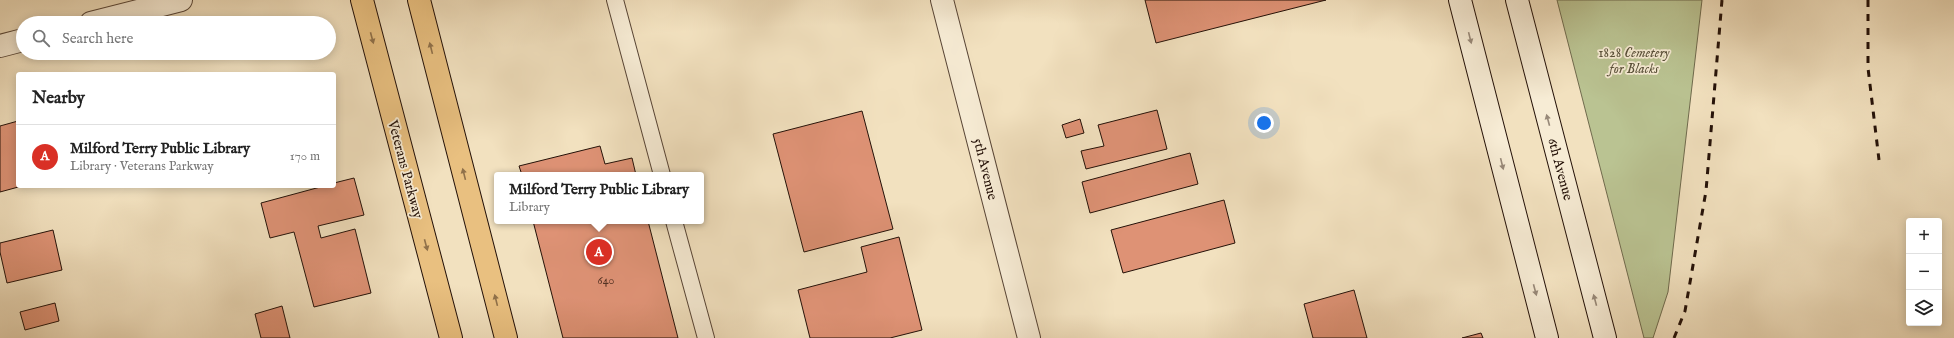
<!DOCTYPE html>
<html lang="en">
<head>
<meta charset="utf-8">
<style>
	:root { --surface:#fff; --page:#f6f6f6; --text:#222; --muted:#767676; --line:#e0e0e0; --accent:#d93025 }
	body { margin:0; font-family:"IM FELL English",serif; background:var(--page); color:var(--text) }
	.controls { position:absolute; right:12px; bottom:12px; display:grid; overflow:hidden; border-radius:4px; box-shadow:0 2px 10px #0003 }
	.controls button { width:36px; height:36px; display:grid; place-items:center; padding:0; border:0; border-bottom:1px solid var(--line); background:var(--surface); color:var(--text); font:20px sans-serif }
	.you { position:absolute; left:1264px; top:123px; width:14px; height:14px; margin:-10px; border:3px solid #fff; border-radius:50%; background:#1a73e8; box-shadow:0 0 0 6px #1a73e833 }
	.badge { display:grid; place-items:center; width:26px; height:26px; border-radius:50%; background:var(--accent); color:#fff; font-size:13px; font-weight:700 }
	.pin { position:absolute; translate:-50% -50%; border:2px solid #fff; box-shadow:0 1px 4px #0006 }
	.popup { position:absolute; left:494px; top:172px; width:210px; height:52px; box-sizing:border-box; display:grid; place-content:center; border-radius:4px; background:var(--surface); filter:drop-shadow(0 1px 3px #0005); font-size:13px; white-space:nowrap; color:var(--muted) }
	.popup b { font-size:15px; color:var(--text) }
	.popup::after { content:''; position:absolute; left:50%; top:100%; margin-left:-8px; border:8px solid transparent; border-top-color:var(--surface) }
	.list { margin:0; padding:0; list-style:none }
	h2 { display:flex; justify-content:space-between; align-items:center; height:52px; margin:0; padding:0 16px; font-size:17px }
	h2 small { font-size:13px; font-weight:400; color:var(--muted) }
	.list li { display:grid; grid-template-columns:26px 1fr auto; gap:12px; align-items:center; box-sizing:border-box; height:64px; padding:0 16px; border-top:1px solid var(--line) }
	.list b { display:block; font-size:15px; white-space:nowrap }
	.list p { margin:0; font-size:13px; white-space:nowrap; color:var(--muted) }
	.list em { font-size:13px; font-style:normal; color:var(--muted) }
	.icon { flex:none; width:22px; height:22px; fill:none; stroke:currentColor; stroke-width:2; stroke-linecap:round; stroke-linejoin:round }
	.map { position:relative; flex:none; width:1954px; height:338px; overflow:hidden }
	.search { position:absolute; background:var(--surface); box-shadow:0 2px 10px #0003; left:16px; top:16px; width:320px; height:44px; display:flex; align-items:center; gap:10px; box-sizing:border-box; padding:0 14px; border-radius:22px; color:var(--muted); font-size:15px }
	.panel { position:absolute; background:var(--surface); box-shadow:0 2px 10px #0003; left:16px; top:72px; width:320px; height:116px; border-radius:4px }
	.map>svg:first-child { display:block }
</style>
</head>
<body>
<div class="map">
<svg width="1954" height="338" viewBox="0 0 1954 338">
	<rect width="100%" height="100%" fill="#f2e1bf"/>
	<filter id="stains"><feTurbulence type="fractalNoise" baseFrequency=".005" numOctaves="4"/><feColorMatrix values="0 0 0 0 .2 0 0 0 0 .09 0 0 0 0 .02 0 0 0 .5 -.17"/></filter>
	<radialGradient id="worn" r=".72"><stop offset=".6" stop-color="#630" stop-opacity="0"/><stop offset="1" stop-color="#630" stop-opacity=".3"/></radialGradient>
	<!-- green -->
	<path fill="#bac392" stroke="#6f6a4d" d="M1557 0H1702L1668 292 1653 338H1644Z"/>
	<!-- building -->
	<g fill="#de9275" stroke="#241108">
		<path d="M1145 0H1326L1156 43Z"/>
		<path d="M1157 110 1167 149 1086 169 1081 151 1104 146 1098 125Z"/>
		<path d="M862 111 893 229 804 252 773 134Z"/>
		<path d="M1080 119 1084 133 1066 138 1062 125Z"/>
		<path d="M18 121V186H22L0 192V126Z"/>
		<path d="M600 146 605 164 632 158 636 175H522L519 166Z"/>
		<path d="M1190 153 1198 184 1090 213 1082 182Z"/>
		<path d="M354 178 364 215 318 226 321 238 355 229 371 293 314 307 294 232 270 238 261 203 324 186H334V183Z"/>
		<path d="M1224 200 1235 243 1123 273 1111 230Z"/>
		<path d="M533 221H648L678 338H563Z"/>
		<path d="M53 230 62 270 7 283 0 252V243Z"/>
		<path d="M899 237 922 330 890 338H810L798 290 867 272 861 247Z"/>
		<path d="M1354 290 1367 338H1313L1304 304Z"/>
		<path d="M55 303 59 321 25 330 20 312Z"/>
		<path d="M282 306 290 338H261L255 314Z"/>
		<path d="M1481 333 1483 338H1462Z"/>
	</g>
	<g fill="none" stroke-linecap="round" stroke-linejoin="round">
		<!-- service casing -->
		<g stroke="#584536" stroke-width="18">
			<g id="service">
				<path d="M615 0 662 175"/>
				<path d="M674 221 706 338"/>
			</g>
		</g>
		<!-- minor casing -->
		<g stroke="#584536" stroke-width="24">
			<g id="minor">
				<path d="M942 0 1029 338"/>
				<path d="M91 23 181 0"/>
				<path d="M0 46 23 40"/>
			</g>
		</g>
		<!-- secondary casing -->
		<g stroke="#241108" stroke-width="24">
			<g id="secondary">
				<path d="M1460 0 1547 338"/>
				<path d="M1517 0 1605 338"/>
			</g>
		</g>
		<!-- primary casing -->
		<g stroke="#241108" stroke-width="24">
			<g id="primary">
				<path d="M362 0 451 338"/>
				<path d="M419 0 506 338"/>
			</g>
		</g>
		<!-- service -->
		<use href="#service" stroke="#f7ecd5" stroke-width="16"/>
		<!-- minor -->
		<use href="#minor" stroke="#f7ecd5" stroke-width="22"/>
		<!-- secondary -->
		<use href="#secondary" stroke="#f7ecd5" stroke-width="22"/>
		<!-- primary -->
		<use href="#primary" stroke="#e9c080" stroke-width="22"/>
		<!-- rail -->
		<g stroke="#241108" stroke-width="3" stroke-dasharray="7 7" stroke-linecap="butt">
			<path d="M1868 0V68L1879 160"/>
			<path d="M1674 338 1685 311 1706 191 1722 0"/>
		</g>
	</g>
	<!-- one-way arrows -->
	<defs><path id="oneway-solid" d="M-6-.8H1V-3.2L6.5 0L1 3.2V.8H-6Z"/></defs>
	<g fill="#90714a">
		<use href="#oneway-solid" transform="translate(372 38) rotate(75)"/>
		<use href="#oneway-solid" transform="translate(431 48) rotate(-104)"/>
		<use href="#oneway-solid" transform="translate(464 174) rotate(-104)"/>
		<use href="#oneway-solid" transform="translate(426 245) rotate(75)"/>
		<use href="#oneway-solid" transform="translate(496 300) rotate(-104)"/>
	</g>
	<g fill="#988979">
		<use href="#oneway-solid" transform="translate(1470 38) rotate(76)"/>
		<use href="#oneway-solid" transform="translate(1548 120) rotate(-105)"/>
		<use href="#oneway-solid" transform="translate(1502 164) rotate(76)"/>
		<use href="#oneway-solid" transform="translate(1535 290) rotate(75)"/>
		<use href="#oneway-solid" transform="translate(1595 300) rotate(-105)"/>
	</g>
	<g text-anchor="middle" stroke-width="3.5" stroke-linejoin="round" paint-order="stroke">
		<!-- number labels -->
		<g font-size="12" fill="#523123">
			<text x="606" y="284">640</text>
		</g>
		<!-- park labels -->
		<g font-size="14" font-style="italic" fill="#584f38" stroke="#f7ecd5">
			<text x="1634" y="57">1828 Cemetery<tspan x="1634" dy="16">for Blacks</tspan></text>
		</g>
		<!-- street labels -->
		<g font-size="14" fill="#241108" stroke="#f7ecd5">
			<text transform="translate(406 169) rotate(75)" y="5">Veterans Parkway</text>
			<text transform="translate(986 169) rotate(76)" y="5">5th Avenue</text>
			<text transform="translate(1561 169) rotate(75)" y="5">6th Avenue</text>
		</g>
	</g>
	<rect width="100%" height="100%" filter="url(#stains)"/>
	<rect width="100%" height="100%" fill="url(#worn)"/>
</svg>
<div class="controls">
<button>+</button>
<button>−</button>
<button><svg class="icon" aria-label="layers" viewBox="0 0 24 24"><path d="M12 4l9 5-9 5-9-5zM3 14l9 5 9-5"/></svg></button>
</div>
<div class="you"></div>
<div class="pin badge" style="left:599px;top:252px">A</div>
<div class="popup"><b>Milford Terry Public Library</b>Library</div>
<div class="search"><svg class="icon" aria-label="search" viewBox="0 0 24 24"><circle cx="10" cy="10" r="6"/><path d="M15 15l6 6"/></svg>Search here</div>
<section class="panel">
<h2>Nearby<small></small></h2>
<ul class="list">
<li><span class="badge">A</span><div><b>Milford Terry Public Library</b><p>Library · Veterans Parkway</p></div><em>170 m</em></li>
</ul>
</section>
</div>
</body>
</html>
